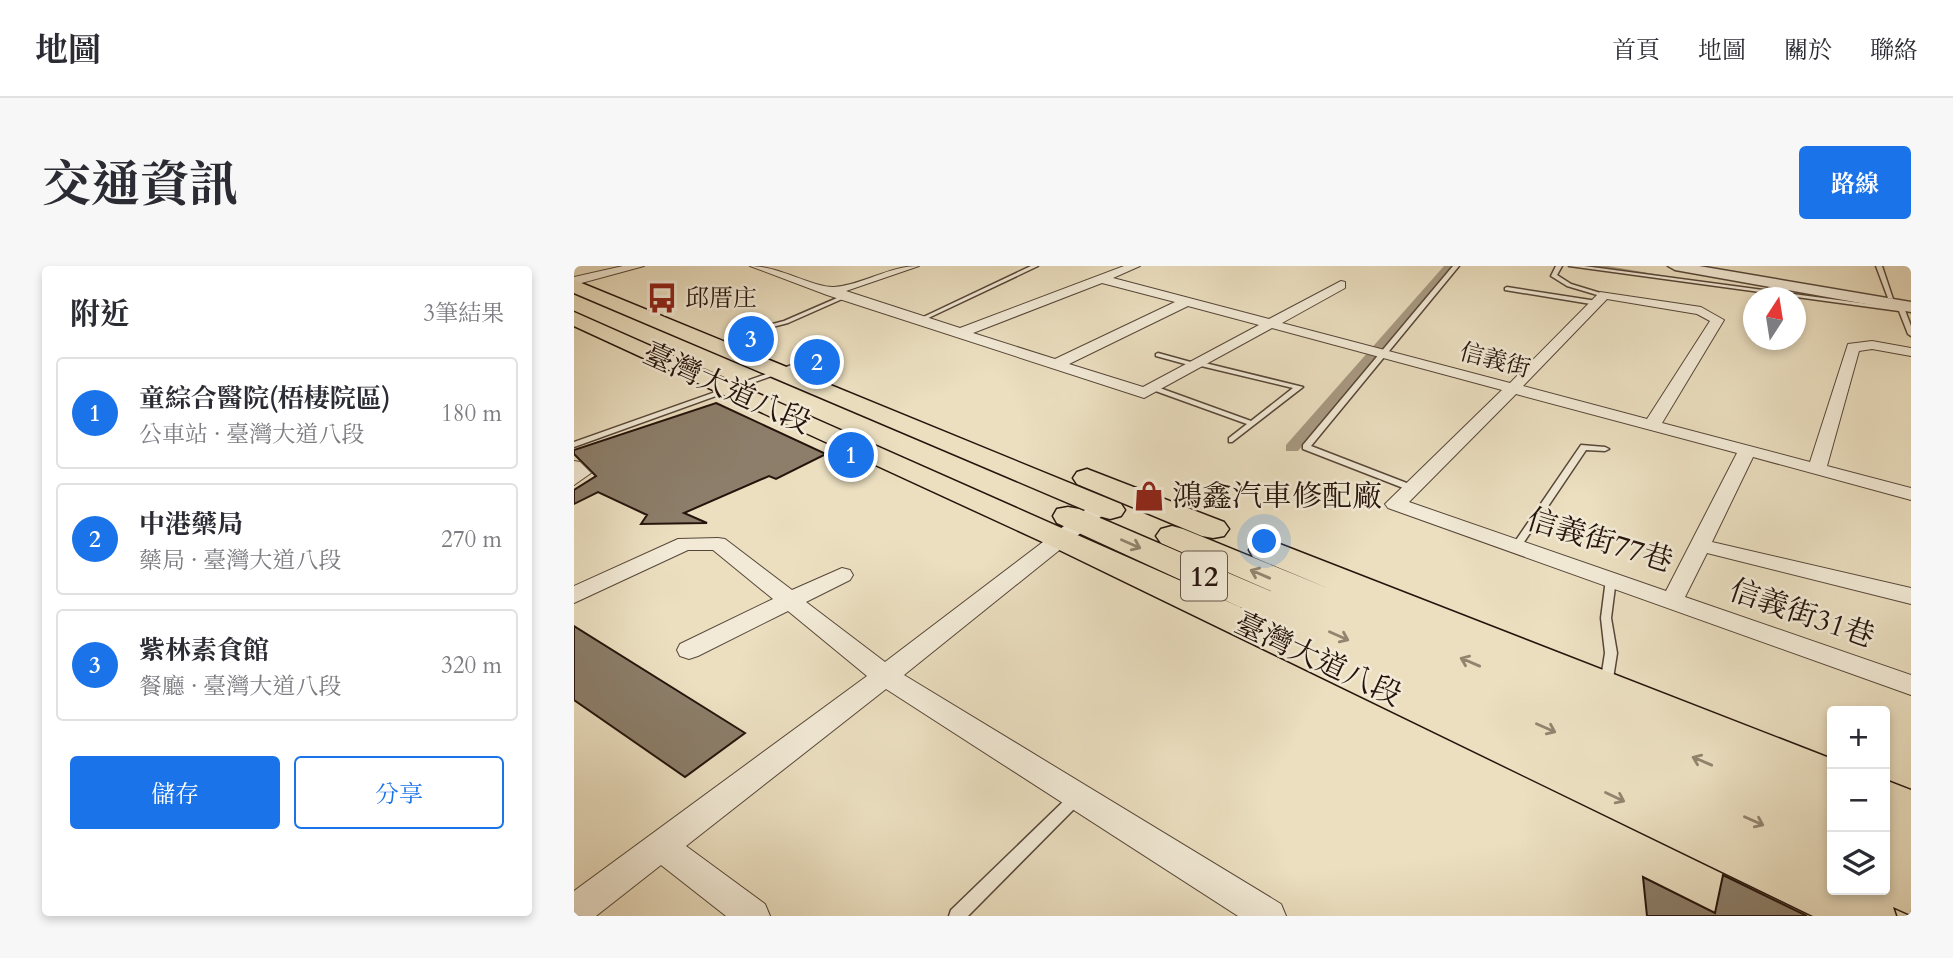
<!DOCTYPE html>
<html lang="zh-TW">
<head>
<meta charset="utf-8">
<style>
	:root { --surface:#fff; --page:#f7f7f7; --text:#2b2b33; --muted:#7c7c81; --line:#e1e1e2; --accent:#1a73e8 }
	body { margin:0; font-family:Cardo,"Noto Serif TC",serif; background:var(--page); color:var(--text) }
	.controls { position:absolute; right:21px; bottom:21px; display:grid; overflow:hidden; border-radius:7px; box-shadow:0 4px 10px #0003 }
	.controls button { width:63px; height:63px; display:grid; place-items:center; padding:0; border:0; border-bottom:2px solid var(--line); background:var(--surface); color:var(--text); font:35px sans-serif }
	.compass { position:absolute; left:1169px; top:21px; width:63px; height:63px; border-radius:50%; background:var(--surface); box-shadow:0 4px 10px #0003; rotate:12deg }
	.you { position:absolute; left:691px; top:276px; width:24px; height:24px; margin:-18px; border:5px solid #fff; border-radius:50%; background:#1a73e8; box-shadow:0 0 0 10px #1a73e833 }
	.badge { display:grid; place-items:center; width:46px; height:46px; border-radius:50%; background:var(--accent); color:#fff; font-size:23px; font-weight:700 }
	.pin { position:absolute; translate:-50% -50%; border:4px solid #fff; box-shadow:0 2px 7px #0006 }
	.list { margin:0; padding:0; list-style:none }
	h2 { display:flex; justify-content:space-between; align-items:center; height:91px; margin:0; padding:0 28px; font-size:30px }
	h2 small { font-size:23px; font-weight:400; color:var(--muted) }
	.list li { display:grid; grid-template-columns:46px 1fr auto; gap:21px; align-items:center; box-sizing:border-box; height:112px; margin:0 14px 14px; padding:0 14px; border:2px solid var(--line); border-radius:7px }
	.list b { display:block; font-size:26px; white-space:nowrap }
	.list p { margin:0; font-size:23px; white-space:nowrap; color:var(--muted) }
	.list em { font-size:23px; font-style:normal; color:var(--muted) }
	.actions { display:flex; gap:14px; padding:21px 28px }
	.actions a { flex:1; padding:16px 0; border:2px solid var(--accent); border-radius:7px; text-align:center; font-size:24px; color:var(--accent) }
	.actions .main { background:var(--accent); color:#fff }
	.icon { flex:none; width:38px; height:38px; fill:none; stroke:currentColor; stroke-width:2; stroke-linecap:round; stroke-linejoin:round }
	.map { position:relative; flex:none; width:1337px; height:650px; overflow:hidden; border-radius:7px }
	header { display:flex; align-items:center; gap:42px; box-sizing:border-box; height:98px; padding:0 35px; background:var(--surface); border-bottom:2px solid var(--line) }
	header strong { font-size:33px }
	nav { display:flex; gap:38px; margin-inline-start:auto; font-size:24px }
	.intro { display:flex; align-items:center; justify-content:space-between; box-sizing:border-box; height:168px; padding:0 42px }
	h1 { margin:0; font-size:49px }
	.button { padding:18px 32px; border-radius:7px; background:var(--accent); color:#fff; font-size:24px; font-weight:700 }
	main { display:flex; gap:42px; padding:0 42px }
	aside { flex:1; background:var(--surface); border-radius:7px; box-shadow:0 4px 10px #0003 }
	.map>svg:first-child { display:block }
</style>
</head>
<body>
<header>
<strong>地圖</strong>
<nav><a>首頁</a><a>地圖</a><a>關於</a><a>聯絡</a></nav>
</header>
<div class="intro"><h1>交通資訊</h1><a class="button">路線</a></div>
<main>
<aside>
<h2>附近<small>3筆結果</small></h2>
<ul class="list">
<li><span class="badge">1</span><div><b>童綜合醫院(梧棲院區)</b><p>公車站 · 臺灣大道八段</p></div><em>180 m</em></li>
<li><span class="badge">2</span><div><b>中港藥局</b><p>藥局 · 臺灣大道八段</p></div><em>270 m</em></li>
<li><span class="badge">3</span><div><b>紫林素食館</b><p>餐廳 · 臺灣大道八段</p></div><em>320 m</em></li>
</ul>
<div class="actions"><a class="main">儲存</a><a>分享</a></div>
</aside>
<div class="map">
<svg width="1337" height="650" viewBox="0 0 1337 650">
	<rect width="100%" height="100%" fill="#ebdfc0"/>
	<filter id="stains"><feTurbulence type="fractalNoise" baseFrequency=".00286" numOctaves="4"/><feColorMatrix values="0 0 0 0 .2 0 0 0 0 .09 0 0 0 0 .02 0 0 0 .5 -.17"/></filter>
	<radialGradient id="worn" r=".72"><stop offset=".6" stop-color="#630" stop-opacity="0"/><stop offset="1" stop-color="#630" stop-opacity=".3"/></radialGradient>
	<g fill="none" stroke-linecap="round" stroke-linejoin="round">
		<!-- canal -->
		<g fill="#a89a83" fill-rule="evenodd">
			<path d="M870 0H881L724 185H712V179Z"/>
			<path d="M1006 0H1034L1103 12 1098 15Z"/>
		</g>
	</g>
	<!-- building -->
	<g fill="#8c7e6a" stroke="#26140c" stroke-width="2">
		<path d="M142 137 252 188 202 213 195 210 110 247 133 257 67 258 73 249 24 226 0 238V224L22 210 0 188V184Z"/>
		<path d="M0 360 171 467 111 511 0 434Z"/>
		<path d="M1149 609 1233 650H1073L1069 611 1141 647Z"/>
	</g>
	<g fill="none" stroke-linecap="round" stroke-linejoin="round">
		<!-- service casing -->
		<g stroke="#574739" stroke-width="3">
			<g id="service">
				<path d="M457 0H464L348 55 343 54Z"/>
				<path d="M879 0H885L737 180 843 221V225H837L729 183V179Z"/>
				<path d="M982 0H988L983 9 997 18 1033 29 1030 31 993 20 977 10Z"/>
				<path d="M995 0H1010L1324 42 1323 39 1326 37 1329 39 1337 60V70L1334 68 1325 45Z"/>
				<path d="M1302 0H1308L1319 33 1314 32Z"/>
				<path d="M933 21 1023 35 1026 37 1023 39 931 24V22Z"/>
				<path d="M270 29 275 30 214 57 160 71 157 69 210 55Z"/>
				<path d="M584 87 624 98 627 96 729 121 658 176H655V172L673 158 576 123 583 121 677 155 719 122 627 100 622 101 582 90V88Z"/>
				<path d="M229 95 231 96V98L0 181V176Z"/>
				<path d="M1007 179 1031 181 1035 183 1031 185 1012 184 946 282H940L938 280Z"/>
				<path d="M1037 310 1042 313 1037 352 1043 387 1038 419 1036 422 1032 424 1028 422 1026 419 1031 387 1027 352 1032 313Z"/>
				<path d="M502 526 507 528 509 532 507 536 394 650H375L377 644 497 528Z"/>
			</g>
		</g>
		<!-- minor casing -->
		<g stroke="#574739" stroke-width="2">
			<g id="minor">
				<path d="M49 0H70L0 19V11Z"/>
				<path d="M176 0C205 0 240 22 260 21 289 19 314 0 345 0L272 25 386 62 550 0H566L539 12 695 53 767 15 771 16V22L708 57 936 117 1026 26 1127 41 1150 54 1088 157 1236 196 1274 78 1298 75 1337 82V90L1298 83 1285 85 1253 200 1337 222V234L1179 191 1138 276 1337 322V338L1133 287 1111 331 1337 409V429L814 242 811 238 928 124 698 62 570 132 253 29ZM528 17 601 36 481 93 399 67ZM1033 33 1123 48 1136 55 1073 153 949 120ZM614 40 685 59 569 121 495 98ZM942 128 1163 187 1092 325 835 236Z"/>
				<path d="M0 195 6 196 17 207 0 219Z"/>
				<path d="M522 239 529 241 532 245 529 249 330 409 707 638 712 650H664L312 423 112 580 191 638 196 650H152L87 599 22 650H0V625L293 410 214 345 124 390 115 393 106 390 103 384 106 378 199 333 139 284H114L0 337V320L104 273 144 272 151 273 218 324 268 302 276 304 279 309 276 314 232 336 311 396 515 241Z"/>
			</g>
		</g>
		<!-- tertiary casing -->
		<g stroke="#574739" stroke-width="3">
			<path id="tertiary" d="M1094 0H1125L1337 36V46L1101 4Z"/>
		</g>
		<!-- primary casing -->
		<g stroke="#26140c" stroke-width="3">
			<g id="primary">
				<path d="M0 14 547 238 551 244 547 250 536 253 525 250 0 27Z"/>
				<path d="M0 46 668 342 483 257 479 250 483 243 494 241 505 243 715 333 587 277 582 270 587 263 598 260 609 263 756 323 679 291 675 284 679 277 691 274 703 277 1258 493V624H1311V514L1337 524V649L1319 641 1322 650H1239L475 279 0 60Z"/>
				<path d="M513 203 650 256 655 263 650 270 639 272 628 270 503 218 499 212 503 206Z"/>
			</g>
		</g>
		<!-- service -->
		<use href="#service" fill="#f2ead6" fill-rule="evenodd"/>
		<!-- minor -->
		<use href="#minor" fill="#f2ead6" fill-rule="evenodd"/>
		<!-- tertiary -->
		<use href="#tertiary" fill="#f2ead6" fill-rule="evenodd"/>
		<!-- primary -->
		<use href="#primary" fill="#ebdfc0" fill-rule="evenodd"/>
	</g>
	<!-- one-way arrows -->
	<defs><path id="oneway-shaft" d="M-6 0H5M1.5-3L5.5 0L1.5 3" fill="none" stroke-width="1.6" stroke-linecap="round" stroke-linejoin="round" transform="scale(1.75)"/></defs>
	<g stroke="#92846f">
		<use href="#oneway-shaft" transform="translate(557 278) rotate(24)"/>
		<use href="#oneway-shaft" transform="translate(686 308) rotate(-157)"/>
		<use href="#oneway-shaft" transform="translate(765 370) rotate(24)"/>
		<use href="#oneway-shaft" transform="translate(896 396) rotate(-157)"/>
		<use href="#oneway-shaft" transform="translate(972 462) rotate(24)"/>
		<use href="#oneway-shaft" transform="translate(1128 495) rotate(-157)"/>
		<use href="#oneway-shaft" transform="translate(1041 531) rotate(25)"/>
		<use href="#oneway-shaft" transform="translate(1180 555) rotate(24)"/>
	</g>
	<!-- icons -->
	<defs>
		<g id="bus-bare" transform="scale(2.415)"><path d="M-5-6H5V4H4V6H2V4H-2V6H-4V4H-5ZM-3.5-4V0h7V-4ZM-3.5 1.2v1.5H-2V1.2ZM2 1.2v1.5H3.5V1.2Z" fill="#8f2418" stroke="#f2ead6" stroke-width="2.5" paint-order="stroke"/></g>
		<g id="shop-bare" transform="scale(2.415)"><path d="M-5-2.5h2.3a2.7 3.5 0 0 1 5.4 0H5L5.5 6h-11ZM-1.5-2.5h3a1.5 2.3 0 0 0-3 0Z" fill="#8f2418" stroke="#f2ead6" stroke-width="2.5" paint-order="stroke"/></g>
	</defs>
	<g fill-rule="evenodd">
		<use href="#bus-bare" x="88" y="32"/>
		<use href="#shop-bare" x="575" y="230"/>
	</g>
	<g text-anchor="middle" stroke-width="5" stroke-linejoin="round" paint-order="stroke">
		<!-- far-poi labels -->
		<g font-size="24" fill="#26140c" stroke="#f2ead6" text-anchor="start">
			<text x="111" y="40">邱厝庄</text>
		</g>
		<!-- far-street labels -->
		<g font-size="24" fill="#26140c" stroke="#f2ead6">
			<text transform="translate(921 94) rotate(15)" y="8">信義街</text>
		</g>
		<!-- shield labels -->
		<rect fill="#f2ead6" stroke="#635449" stroke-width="2" x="607" y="285.5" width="46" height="49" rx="5"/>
		<g font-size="28" font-weight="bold" fill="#26140c">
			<text x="630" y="320">12</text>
		</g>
		<!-- street labels -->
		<g font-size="30" fill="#26140c" stroke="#f2ead6">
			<text transform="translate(153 122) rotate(24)" y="10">臺灣大道八段</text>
			<text transform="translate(1026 274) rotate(17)" y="10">信義街77巷</text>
			<text transform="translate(1228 347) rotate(19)" y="10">信義街31巷</text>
			<text transform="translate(744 393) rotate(25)" y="10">臺灣大道八段</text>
		</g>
		<!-- poi labels -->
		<g font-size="30" fill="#26140c" stroke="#f2ead6" text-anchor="start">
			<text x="598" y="240">鴻鑫汽車修配廠</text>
		</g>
	</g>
	<rect width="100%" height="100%" filter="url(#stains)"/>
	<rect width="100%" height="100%" fill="url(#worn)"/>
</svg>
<div class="controls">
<button>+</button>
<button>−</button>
<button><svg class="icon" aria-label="layers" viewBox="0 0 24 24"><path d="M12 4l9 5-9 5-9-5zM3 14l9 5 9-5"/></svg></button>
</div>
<svg class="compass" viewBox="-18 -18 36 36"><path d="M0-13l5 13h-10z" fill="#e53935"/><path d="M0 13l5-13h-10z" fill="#7c7c81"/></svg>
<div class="you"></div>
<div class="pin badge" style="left:277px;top:189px">1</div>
<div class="pin badge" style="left:243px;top:96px">2</div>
<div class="pin badge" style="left:177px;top:73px">3</div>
</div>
</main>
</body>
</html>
